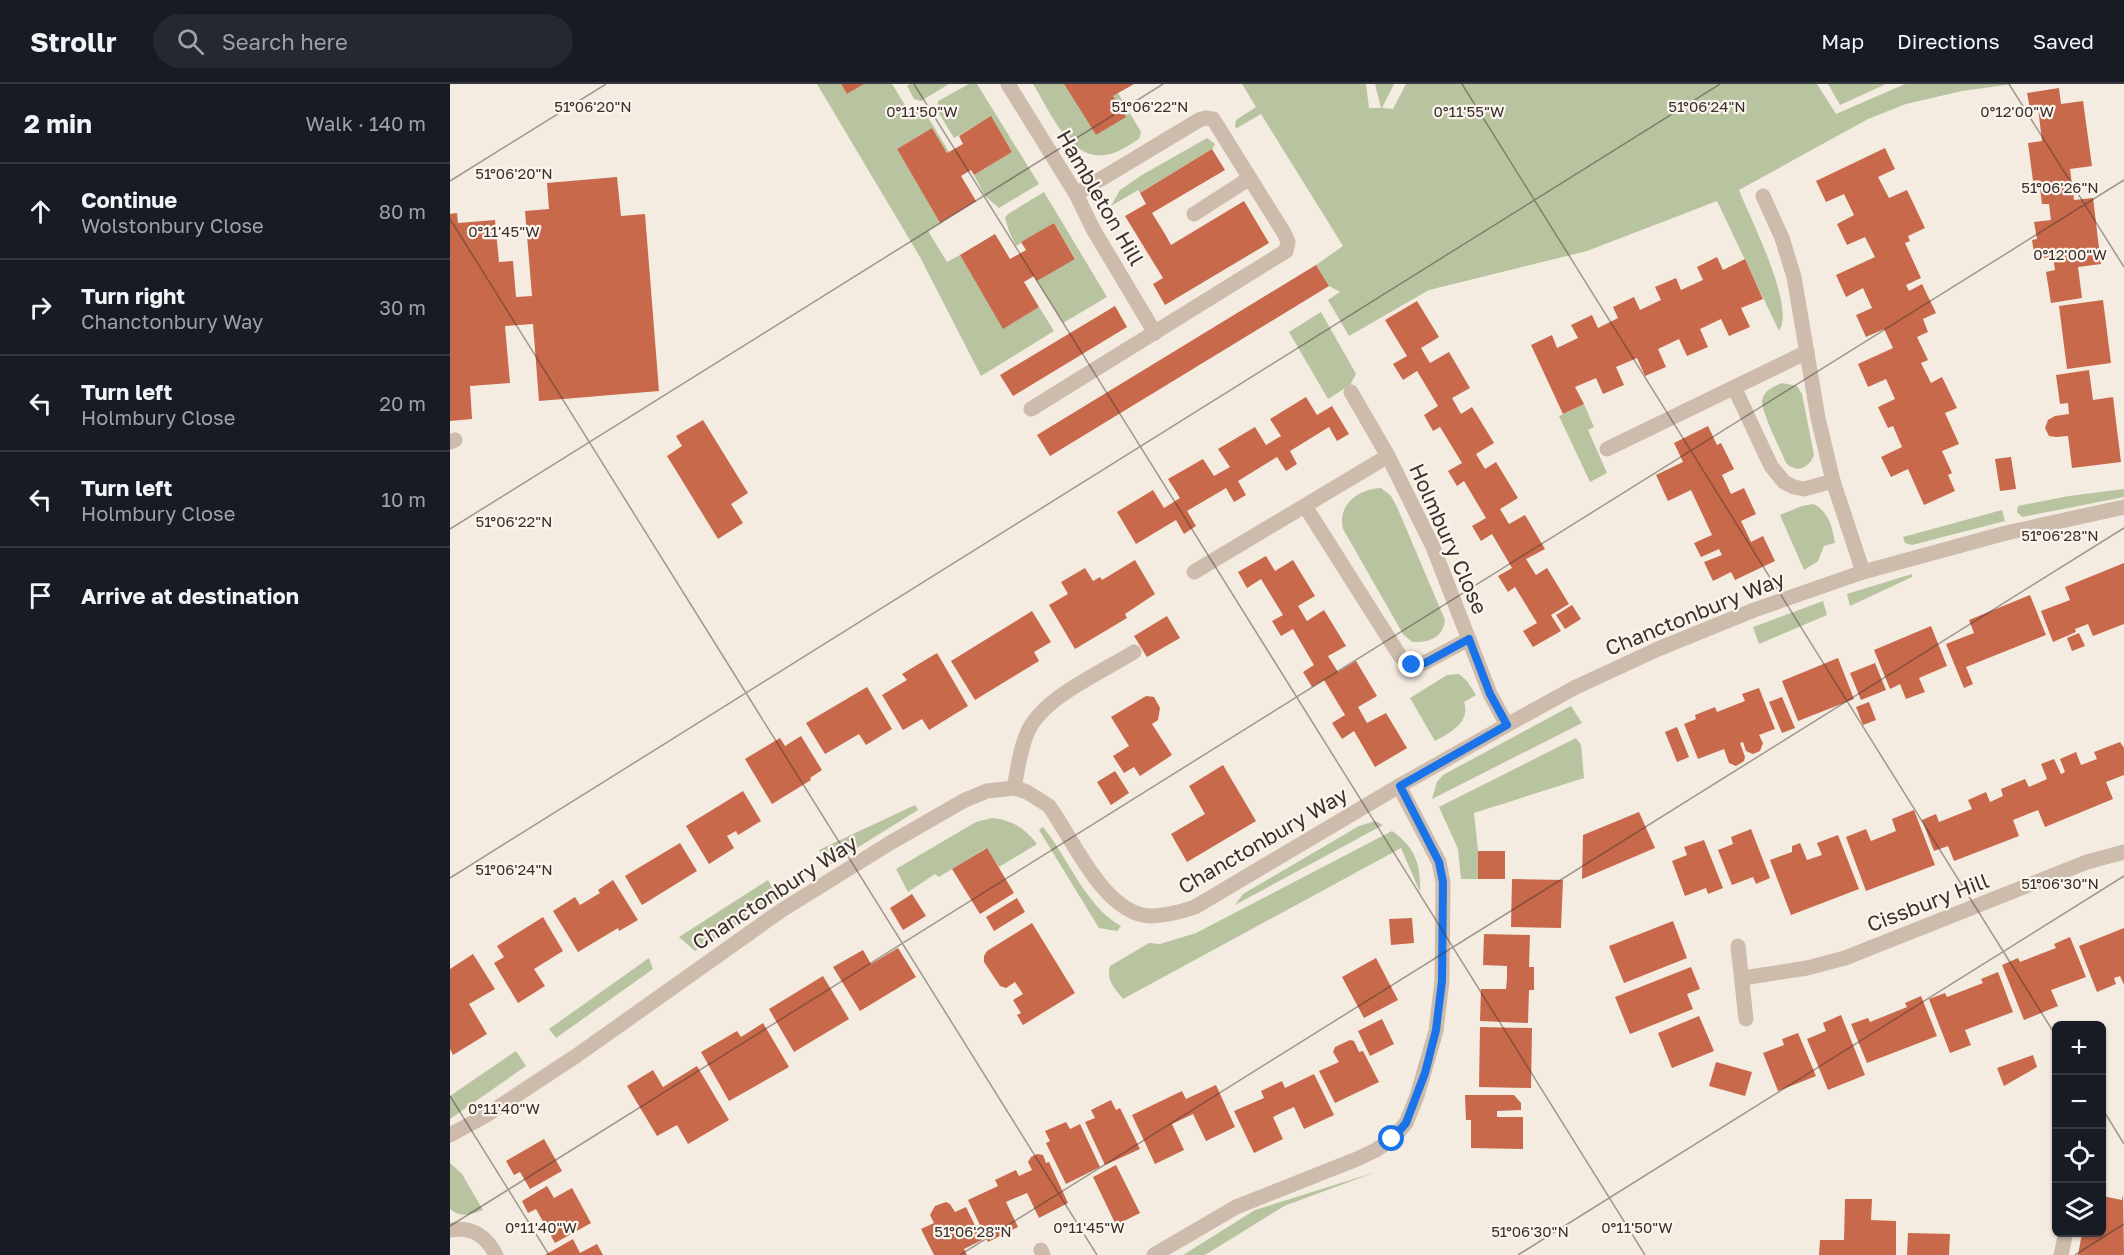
<!DOCTYPE html>
<html lang="en">
<head>
<meta charset="utf-8">
<style>
	:root { --surface:#171b24; --page:#242831; --text:#f1f3f6; --muted:#9ea1a6; --line:#363941 }
	body { margin:0; font-family:"Golos Text",sans-serif; background:var(--page); color:var(--text) }
	.controls { position:absolute; right:18px; bottom:18px; display:grid; overflow:hidden; border-radius:9px; box-shadow:0 2px 4px #0004 }
	.controls button { width:54px; height:54px; display:grid; place-items:center; padding:0; border:0; border-bottom:2px solid var(--line); background:var(--surface); color:var(--text); font:30px sans-serif }
	.stop { position:absolute; width:18px; height:18px; margin:-14px; border:4px solid #1a73e8; border-radius:50%; background:#fff }
	.stop.end { background:#1a73e8; border-color:#fff; box-shadow:0 2px 6px #0008 }
	.list { margin:0; padding:0; list-style:none }
	h2 { display:flex; justify-content:space-between; align-items:center; height:78px; margin:0; padding:0 24px; font-size:26px }
	h2 small { font-size:20px; font-weight:400; color:var(--muted) }
	.list li { display:grid; grid-template-columns:39px 1fr auto; gap:18px; align-items:center; box-sizing:border-box; height:96px; padding:0 24px; border-top:2px solid var(--line) }
	.list b { display:block; font-size:22px; white-space:nowrap }
	.list p { margin:0; font-size:20px; white-space:nowrap; color:var(--muted) }
	.list em { font-size:20px; font-style:normal; color:var(--muted) }
	.icon { flex:none; width:33px; height:33px; fill:none; stroke:currentColor; stroke-width:2; stroke-linecap:round; stroke-linejoin:round }
	.map { position:relative; flex:none; width:1674px; height:1171px; overflow:hidden }
	header { display:flex; align-items:center; gap:36px; box-sizing:border-box; height:84px; padding:0 30px; background:var(--surface); border-bottom:2px solid var(--line) }
	header strong { font-size:28px }
	nav { display:flex; gap:33px; margin-inline-start:auto; font-size:21px }
	.search { width:420px; height:54px; background:var(--page); display:flex; align-items:center; gap:15px; box-sizing:border-box; padding:0 21px; border-radius:33px; color:var(--muted); font-size:22px }
	main { display:flex }
	aside { flex:1; background:var(--surface) }
	.map>svg:first-child { display:block }
</style>
</head>
<body>
<header>
<strong>Strollr</strong>
<div class="search"><svg class="icon" aria-label="search" viewBox="0 0 24 24"><circle cx="10" cy="10" r="6"/><path d="M15 15l6 6"/></svg>Search here</div>
<nav><a>Map</a><a>Directions</a><a>Saved</a></nav>
</header>
<main>
<aside>
<h2>2 min<small>Walk · 140 m</small></h2>
<ul class="list">
<li><svg class="icon" aria-label="ahead" viewBox="0 0 24 24"><path d="M12 20V5M6 11l6-6 6 6"/></svg><div><b>Continue</b><p>Wolstonbury Close</p></div><em>80 m</em></li>
<li><svg class="icon" aria-label="right" viewBox="0 0 24 24"><path d="M7 20v-9h11M14 6l5 5-5 5"/></svg><div><b>Turn right</b><p>Chanctonbury Way</p></div><em>30 m</em></li>
<li><svg class="icon" aria-label="left" viewBox="0 0 24 24"><path d="M17 20v-9H6M10 6l-5 5 5 5"/></svg><div><b>Turn left</b><p>Holmbury Close</p></div><em>20 m</em></li>
<li><svg class="icon" aria-label="left" viewBox="0 0 24 24"><path d="M17 20v-9H6M10 6l-5 5 5 5"/></svg><div><b>Turn left</b><p>Holmbury Close</p></div><em>10 m</em></li>
<li><svg class="icon" aria-label="arrive" viewBox="0 0 24 24"><path d="M6 21V4h12l-3 4 3 4H6"/></svg><div><b>Arrive at destination</b></div></li>
</ul>
</aside>
<div class="map">
<svg width="1674" height="1171" viewBox="0 0 1674 1171">
	<rect width="100%" height="100%" fill="#f4ebe1"/>
	<!-- green -->
	<g fill="#b8c4a0">
		<path d="M367 0H391L397 10 414 0H442L458 26 476 30 499 68 497 69 482 44 447 65 490 139 478 147 497 178 510 171 553 244 589 223 604 247 531 292 470 173Z"/>
		<path d="M460 0H499L471 17 464 15 457 2Z"/>
		<path d="M519 0H527L589 100 549 124 535 112 524 91 562 68 541 33 504 54 487 26 488 17Z"/>
		<path d="M583 0H614L646 51 675 33 663 12 668 9 691 48 689 55C680 60 670 68 660 70 621 81 600 27 583 0Z"/>
		<path d="M792 0H916L919 24H931L925 0H944L932 24 943 25 956 0H1367L1386 30 1455 0H1563L1512 7 1456 20 1418 35 1289 106C1300 134 1346 223 1329 247L1267 117 1137 167 979 206 899 252 878 216 890 208 879 202 866 181 893 162 811 30 787 44 785 43 786 36 806 23Z"/>
		<path d="M1378 0H1436L1390 21Z"/>
		<path d="M757 54 765 60 762 65 690 109 688 106 661 122 670 106 692 91Z"/>
		<path d="M594 108 657 213 613 239 587 197 625 174 604 139 566 162 559 147 555 134 558 130Z"/>
		<path d="M871 228 906 290 900 301 878 315 839 248Z"/>
		<path d="M1332 299 1347 302 1352 310 1364 371C1359 384 1347 390 1336 379 1331 366 1312 330 1312 317 1313 307 1324 302 1332 299Z"/>
		<path d="M1134 320 1144 343 1138 346 1157 389 1140 398 1109 332Z"/>
		<path d="M931 404 941 412 947 423 995 536C993 554 978 559 962 558L953 550 893 445C887 421 908 405 931 404Z"/>
		<path d="M1674 405V413L1572 433 1567 428 1568 422 1619 412Z"/>
		<path d="M1364 420C1379 429 1382 442 1385 459L1374 462 1368 477 1354 486 1330 431 1352 422Z"/>
		<path d="M1552 426 1555 437 1462 461 1455 459 1453 453Z"/>
		<path d="M1462 490V493L1400 522 1397 510Z"/>
		<path d="M1373 517 1377 531 1309 560 1303 543Z"/>
		<path d="M1009 590 1017 597 1026 611 1014 618C1021 638 1000 649 985 657L960 614 997 591Z"/>
		<path d="M1121 622 1132 639 982 715 987 698 993 691Z"/>
		<path d="M1126 654 1131 661 1134 694 1024 729 1028 767V795H1011L1008 765 989 723Z"/>
		<path d="M465 721 468 726 378 782 369 766Z"/>
		<path d="M542 734C562 736 575 744 587 760L549 783 536 764 489 793 485 790 458 808 446 785 526 738Z"/>
		<path d="M925 737 933 741 785 821 793 810 909 742Z"/>
		<path d="M593 743C619 775 635 822 671 842L667 847 649 844 589 746Z"/>
		<path d="M942 747C965 763 971 780 970 808L951 764 673 915C664 904 656 896 660 882L699 859 710 860 746 849Z"/>
		<path d="M318 796 325 809 323 818 245 867 229 853Z"/>
		<path d="M199 874 203 885 106 954 99 945Z"/>
		<path d="M66 967 76 982 0 1035V1012Z"/>
		<path d="M0 1079 12 1090 33 1126C20 1131 11 1134 0 1125Z"/>
		<path d="M926 1088 834 1122 755 1171H733L805 1126Z"/>
	</g>
	<!-- building -->
	<g fill="#c8694b">
		<path d="M391 0H414L397 10Z"/>
		<path d="M614 0H684L663 12 676 33 646 51Z"/>
		<path d="M1609 4 1611 20 1633 17 1642 82 1620 85 1624 116 1643 114 1651 180 1628 183 1632 214 1601 219 1596 188 1605 186 1603 173 1585 175 1582 156 1587 155 1584 138 1601 136 1599 120H1592L1589 96 1583 97 1578 59 1592 57 1588 23 1580 25 1577 9Z"/>
		<path d="M541 32 562 68 524 91 521 86 511 92 526 117 490 139 447 65 482 44 497 69 513 60 509 52Z"/>
		<path d="M1435 64 1445 85 1428 93 1439 114 1457 106 1475 144 1458 152 1460 157 1455 159 1471 194 1456 201 1459 207 1472 200 1486 229 1473 235 1478 248 1467 253 1478 276 1471 279 1481 299 1492 293 1507 324 1495 329 1509 360 1492 367 1502 389 1498 391 1505 407 1474 421 1458 385 1441 393 1431 373 1452 363 1443 342 1438 344 1428 323 1445 315 1436 295 1418 303 1408 280 1443 264 1434 245 1416 253 1406 231 1422 224 1413 204 1396 213 1386 191 1425 173 1415 153 1397 161 1387 140 1404 131 1394 110 1376 118 1366 97Z"/>
		<path d="M762 65 775 86 702 129 715 150 721 161 794 117 819 159 715 221 703 200 713 194 675 132 696 120 690 109Z"/>
		<path d="M167 93 171 132 195 130 209 307 89 317 83 240 55 242 60 299 20 302 22 335 0 337V130L7 129 8 139 45 136 49 178 63 177 66 213 82 212 75 127 99 125 97 99Z"/>
		<path d="M604 139 625 175 587 197 584 192 574 198 589 223 553 245 510 171 545 150 560 175 576 166 571 158Z"/>
		<path d="M1267 173 1273 186 1295 175 1313 215 1291 224 1300 243 1279 252 1271 235 1250 245 1258 263 1237 272 1229 255 1208 265 1216 283 1195 292 1187 274 1166 283 1174 301 1153 310 1146 294 1125 303 1134 320 1113 330 1081 261 1102 251 1107 264 1128 254 1121 241 1142 231 1148 244 1168 234 1163 223 1184 213 1190 226 1211 216 1205 203 1226 194 1231 206 1253 196 1247 183Z"/>
		<path d="M866 181 879 202 600 372 587 351Z"/>
		<path d="M1653 216 1661 279 1617 285 1609 222Z"/>
		<path d="M967 217 989 253 971 264 980 279 999 268 1020 304 1002 314 1011 330 1022 323 1044 359 1026 370 1035 385 1046 378 1068 414 1050 425 1059 440 1075 431 1095 465 1076 475 1086 491 1097 484 1119 520 1101 531 1111 547 1083 563 1073 547 1087 539 1065 503 1058 508 1048 492 1062 484 1042 450 1031 457 1022 442 1036 434 1014 397 1007 402 998 387 1012 379 990 343 983 347 974 331 988 322 967 287 953 296 943 280 957 272 935 236Z"/>
		<path d="M665 222 677 243 563 312 550 291Z"/>
		<path d="M1639 286 1643 316 1663 313 1671 378 1622 384 1618 352 1606 353 1599 352 1595 344 1598 336 1605 332 1619 330 1618 319 1610 320 1606 291Z"/>
		<path d="M856 313 867 331 882 322 899 350 887 357 879 343 840 367 847 380 836 387 827 373 788 397 796 411 784 418 776 404 737 427 746 442 734 450 726 436 686 460 667 428 703 406 714 424 730 414 718 395 753 375 764 392 780 383 768 365 805 343 816 361 831 352 820 335Z"/>
		<path d="M253 336 298 409 281 420 293 439 268 455 217 372 232 362 226 352Z"/>
		<path d="M1258 342 1267 361 1271 359 1284 385 1272 391 1281 410 1294 404 1306 430 1291 437 1301 458 1313 452 1325 477 1285 496 1281 488 1263 497 1254 478 1272 471 1269 465 1251 473 1244 459 1262 451 1241 406 1218 417 1206 391 1233 378 1224 359Z"/>
		<path d="M1561 373 1566 405 1550 407 1545 375Z"/>
		<path d="M816 472 825 487 843 476 865 512 848 522 857 537 874 526 896 562 878 572 888 588 906 577 927 612 908 623 917 639 936 629 957 664 925 683 904 647 892 655 882 639 895 631 874 596 862 603 853 588 864 581 843 545 831 552 822 537 833 531 811 495 797 504 788 488Z"/>
		<path d="M685 476 705 510 675 530 677 534 625 565 599 521 618 510 611 498 635 484 643 497 650 493 652 496Z"/>
		<path d="M1674 479V540L1643 552 1638 540 1625 545 1626 548 1603 558 1591 527 1620 516 1615 503Z"/>
		<path d="M1580 511 1596 551 1516 583 1523 600 1514 604 1496 560 1524 549 1519 536Z"/>
		<path d="M1122 521 1131 535 1115 545 1106 531Z"/>
		<path d="M582 527 601 558 584 568 589 577 525 616 501 577Z"/>
		<path d="M717 532 730 554 697 573 684 552Z"/>
		<path d="M1481 542 1497 582 1469 594 1475 608 1456 615 1450 600 1440 605 1424 566Z"/>
		<path d="M1629 549 1635 562 1622 567 1617 554Z"/>
		<path d="M487 569 518 622 479 646 472 635 453 646 432 611 457 596 452 590Z"/>
		<path d="M1388 574 1404 615 1348 637 1332 597Z"/>
		<path d="M1425 579 1436 606 1411 616 1400 589Z"/>
		<path d="M417 603 442 645 416 661 409 650 375 670 356 639Z"/>
		<path d="M1309 604 1325 645 1309 651 1313 659 1310 667 1303 670 1296 667 1293 658 1290 659 1295 673 1294 677 1286 682 1279 679 1274 665 1248 675 1234 640 1246 635 1245 631 1265 623 1267 628 1295 617 1292 610Z"/>
		<path d="M696 612 704 613 710 624 708 636 702 640 722 671 690 692 684 683 674 689 663 672 679 662 661 633Z"/>
		<path d="M1332 613 1345 644 1332 649 1319 618Z"/>
		<path d="M1419 618 1426 636 1413 641 1406 623Z"/>
		<path d="M1227 643 1239 673 1227 678 1215 648Z"/>
		<path d="M351 652 372 686 360 694 361 696 322 720 295 675 330 654 335 662Z"/>
		<path d="M1670 658 1674 664V691L1656 698 1663 715 1595 743 1588 726 1563 736 1569 752 1504 777 1498 762 1484 767 1472 736 1486 730 1489 738 1522 725 1518 716 1536 708 1540 718 1553 712 1551 705 1575 695 1579 703 1597 695 1591 680 1604 675 1611 690 1615 688 1610 675 1626 668 1631 681 1647 675 1644 668Z"/>
		<path d="M773 681 806 737 737 778 721 750 755 730 739 702Z"/>
		<path d="M665 687 679 709 661 721 647 698Z"/>
		<path d="M293 707 311 737 288 751 286 747 277 752 284 764 259 780 236 742Z"/>
		<path d="M1464 726 1485 781 1416 807 1396 753 1416 745 1421 757 1446 747 1442 735Z"/>
		<path d="M1189 728 1205 764 1132 795 1133 751Z"/>
		<path d="M1301 745 1320 794 1306 800 1303 793 1282 801 1268 766 1283 760 1281 753Z"/>
		<path d="M1388 751 1409 805 1341 831 1320 776 1342 768V762L1350 759 1357 776 1372 771 1367 759Z"/>
		<path d="M1254 756 1273 804 1258 810 1256 804 1235 812 1222 777 1237 771 1234 763Z"/>
		<path d="M230 759 247 787 192 821 175 792Z"/>
		<path d="M537 764 564 809 530 830 502 785Z"/>
		<rect x="1028" y="767" width="27" height="28"/>
		<path d="M1062 795 1113 796 1111 844 1061 843Z"/>
		<path d="M163 796 188 836 169 847 168 844 128 868 103 827 125 813 130 821 150 809 148 806Z"/>
		<path d="M462 810 476 832 453 846 440 824Z"/>
		<path d="M567 814 575 828 544 847 536 833Z"/>
		<path d="M93 833 113 867 84 885 95 902 68 919 44 879 54 873 47 862Z"/>
		<path d="M962 834 964 859 941 861 939 835Z"/>
		<path d="M1223 837 1237 874 1174 899 1159 862Z"/>
		<path d="M582 839 625 909 573 941 567 931 571 929 563 916 573 910 565 898 556 904 550 902 534 878V872L537 867Z"/>
		<path d="M1674 844V901L1670 892 1664 894 1666 900 1647 908 1629 862Z"/>
		<path d="M1034 850 1080 851 1079 883H1084V906H1079L1078 939 1030 937 1031 905H1056L1057 894V882L1033 881Z"/>
		<path d="M1620 853 1636 893 1601 906 1608 922 1574 936 1552 881 1568 874 1570 878 1606 864 1604 860Z"/>
		<path d="M448 864 466 893 410 927 383 883 413 866 421 880Z"/>
		<path d="M23 870 45 905 19 920 37 950 3 971 0 965V885Z"/>
		<path d="M926 874 948 916 914 934 892 893Z"/>
		<path d="M1241 883 1250 905 1237 910 1243 925 1180 950 1165 913Z"/>
		<path d="M1548 888 1563 928 1515 946 1521 961 1500 969 1479 915 1495 909 1497 913 1533 899 1531 895Z"/>
		<path d="M373 892 399 935 344 968 319 925Z"/>
		<path d="M1471 912 1487 952 1417 979 1401 940 1418 934 1420 938 1457 923 1455 919Z"/>
		<path d="M1391 931 1415 991 1378 1006 1357 955 1376 947 1373 939Z"/>
		<path d="M1249 932 1264 967 1222 984 1208 949Z"/>
		<path d="M932 935 944 960 920 972 908 947Z"/>
		<path d="M313 939 339 983 279 1017 251 968 287 947 291 953Z"/>
		<path d="M1030 943 1082 944 1081 1004 1029 1003Z"/>
		<path d="M1348 949 1366 992 1328 1007 1313 969 1334 961 1332 955Z"/>
		<path d="M900 956 904 957 909 968 913 967 929 998 885 1019 869 987 889 978 883 968 885 963Z"/>
		<path d="M1583 971 1587 983 1554 1002 1547 984Z"/>
		<path d="M1266 978 1302 988 1295 1012 1259 1002Z"/>
		<path d="M247 982 279 1036 238 1060 227 1041 207 1052 177 1002 203 986 213 1003Z"/>
		<path d="M864 990 884 1031 854 1045 844 1023 833 1028 823 1033 833 1055 804 1069 784 1027 814 1014 811 1007 832 997 835 1004Z"/>
		<path d="M766 1001 785 1043 756 1057 743 1030 722 1040 734 1066 705 1080 682 1031 732 1007 736 1015Z"/>
		<path d="M1015 1011H1064L1071 1019V1026L1047 1027V1033H1073V1065L1021 1064V1036H1016Z"/>
		<path d="M661 1016 666 1026 670 1024 690 1065 655 1081 635 1038 645 1034 641 1026Z"/>
		<path d="M616 1038 620 1045 630 1040 650 1083 616 1100 596 1059 600 1057 595 1047Z"/>
		<path d="M94 1055 112 1087 80 1105 70 1088 64 1091 56 1077Z"/>
		<path d="M587 1070 593 1071 596 1079 599 1078 618 1119 589 1134 577 1109 556 1118 568 1143 538 1158 518 1116 548 1102 545 1096 566 1086 569 1092 582 1086 578 1078 581 1073Z"/>
		<path d="M666 1081 690 1129 666 1141 643 1093Z"/>
		<path d="M97 1102 104 1114 122 1104 141 1139 105 1159 86 1125 78 1129 72 1117Z"/>
		<path d="M1673 1110 1674 1171H1628L1632 1149H1652V1112L1672 1116Z"/>
		<path d="M1395 1115H1422L1421 1136 1446 1137V1171H1369L1370 1156H1394Z"/>
		<path d="M496 1118 500 1120 505 1128 516 1123 532 1156 514 1165 517 1171H484L471 1145 484 1139 480 1131 485 1122Z"/>
		<path d="M1458 1149 1500 1150 1499 1171H1457Z"/>
		<path d="M123 1155 130 1169 147 1160 153 1171H95Z"/>
	</g>
	<g fill="none" stroke-linecap="round" stroke-linejoin="round">
		<!-- minor -->
		<g stroke="#cdbbac" stroke-width="15">
			<path d="M558 0 626 110 643 145 705 249"/>
			<path d="M1313 112 1332 154 1344 193 1368 334 1383 397 1413 488"/>
			<path d="M744 130 800 94"/>
			<path d="M1284 303 1321 382 1334 398 1344 403 1354 405 1383 397"/>
			<path d="M901 308 938 372"/>
			<path d="M581 325 836 167 838 158 834 149 763 35 756 34 749 36 626 110"/>
			<path d="M0 358 5 356"/>
			<path d="M1157 365 1357 268"/>
			<path d="M855 422 950 572 961 581 974 579 1019 555"/>
			<path d="M744 488 938 372 983 463 1040 610 1057 641"/>
			<path d="M564 704C568 685 570 663 579 645 596 612 652 588 684 568"/>
			<path d="M1288 862 1296 935"/>
			<path d="M1293 894 1357 884 1395 874 1637 778 1674 768"/>
			<path d="M0 1051 35 1032 126 972 332 826 440 759 515 716 537 707 564 704 577 708 599 722C623 755 654 830 700 832 716 832 730 828 745 823L949 702 1057 641 1124 604 1208 565 1304 526 1413 488 1556 449 1674 423"/>
			<path d="M0 1146C22 1142 36 1152 46 1171"/>
			<path d="M591 1166 593 1171"/>
			<path d="M704 1171 786 1123 907 1075 926 1066 942 1055 956 1039 967 1012 986 947 992 897 993 798 989 778 949 702"/>
			<path d="M1611 1171 1616 1148"/>
		</g>
	</g>
	<g fill="none" stroke-linecap="round" stroke-linejoin="round">
		<!-- route -->
		<path stroke="#1a73e8" stroke-width="8" d="M942 1055 956 1039 975 989 986 946 992 897 993 798 989 778 950 702 1057 641 1040 610 1019 555 975 579 962 581"/>
	</g>
	<!-- ticks -->
	<path fill="none" stroke="#3b302b" stroke-width="1.5" stroke-opacity="0.45" d="M464 0 1195 1171M1012 0 1606 952M1559 0 1674 183M0 97 156 0M0 135 647 1171M0 445 713 0M0 794 1270 0M0 1012 99 1171M1652 1024 1674 1060M0 1142 1674 96M510 1171 1674 444M1068 1171 1674 792M1625 1171 1674 1140"/>
	<g text-anchor="middle" stroke-width="4.5" stroke-linejoin="round" paint-order="stroke">
		<!-- street labels -->
		<g font-size="21" fill="#3b302b" stroke="#fbf5ee">
			<text transform="translate(650 114) rotate(60)" y="7">Hambleton Hill</text>
			<text transform="translate(998 455) rotate(66)" y="7">Holmbury Close</text>
			<text transform="translate(1245 530) rotate(-22)" y="7">Chanctonbury Way</text>
			<text transform="translate(813 757) rotate(-30)" y="7">Chanctonbury Way</text>
			<text transform="translate(325 809) rotate(-33)" y="7">Chanctonbury Way</text>
			<text transform="translate(1478 819) rotate(-21)" y="7">Cissbury Hill</text>
		</g>
	</g>
	<g font-size="15" text-anchor="middle" fill="#3b302b" stroke="#fbf5ee" stroke-width="4.5" stroke-linejoin="round" paint-order="stroke">
		<text x="700" y="28">51°06'22"N</text>
		<text x="1257" y="28">51°06'24"N</text>
		<text x="143" y="28">51°06'20"N</text>
		<text x="1019" y="33">0°11'55"W</text>
		<text x="472" y="33">0°11'50"W</text>
		<text x="1567" y="33">0°12'00"W</text>
		<text x="64" y="95">51°06'20"N</text>
		<text x="1610" y="109">51°06'26"N</text>
		<text x="54" y="153">0°11'45"W</text>
		<text x="1620" y="176">0°12'00"W</text>
		<text x="64" y="443">51°06'22"N</text>
		<text x="1610" y="457">51°06'28"N</text>
		<text x="64" y="791">51°06'24"N</text>
		<text x="1610" y="805">51°06'30"N</text>
		<text x="54" y="1030">0°11'40"W</text>
		<text x="91" y="1149">0°11'40"W</text>
		<text x="639" y="1149">0°11'45"W</text>
		<text x="1187" y="1149">0°11'50"W</text>
		<text x="523" y="1153">51°06'28"N</text>
		<text x="1080" y="1153">51°06'30"N</text>
	</g>
</svg>
<div class="controls">
<button>+</button>
<button>−</button>
<button><svg class="icon" aria-label="locate" viewBox="0 0 24 24"><circle cx="12" cy="12" r="6"/><path d="M12 2v4M12 18v4M2 12h4M18 12h4"/></svg></button>
<button><svg class="icon" aria-label="layers" viewBox="0 0 24 24"><path d="M12 4l9 5-9 5-9-5zM3 14l9 5 9-5"/></svg></button>
</div>
<div class="stop" style="left:942px;top:1055px"></div>
<div class="stop end" style="left:962px;top:581px"></div>
</div>
</main>
</body>
</html>
